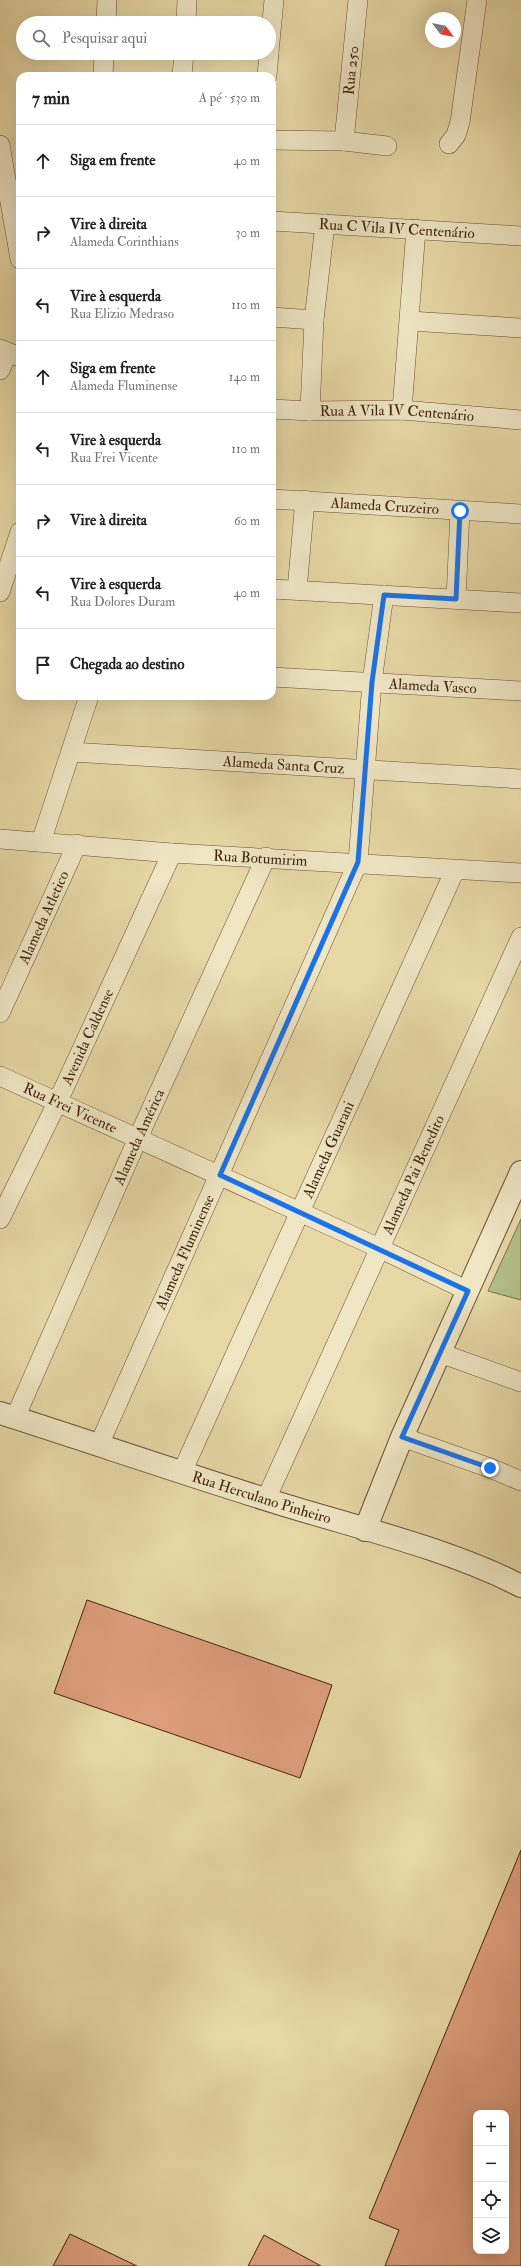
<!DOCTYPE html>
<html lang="pt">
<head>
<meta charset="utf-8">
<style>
	:root { --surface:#fff; --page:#f2f2f2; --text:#222; --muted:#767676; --line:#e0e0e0 }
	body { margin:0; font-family:"IM FELL Double Pica",serif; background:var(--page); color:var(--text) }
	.controls { position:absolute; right:12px; bottom:12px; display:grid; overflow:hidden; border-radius:8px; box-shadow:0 4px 16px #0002 }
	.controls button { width:36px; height:36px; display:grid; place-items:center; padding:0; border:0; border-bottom:1px solid var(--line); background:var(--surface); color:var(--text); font:20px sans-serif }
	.compass { position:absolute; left:425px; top:12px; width:36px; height:36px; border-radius:50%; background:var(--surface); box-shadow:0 4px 16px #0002; rotate:122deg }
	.stop { position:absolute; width:12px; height:12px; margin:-9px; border:3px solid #1a73e8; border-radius:50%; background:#fff }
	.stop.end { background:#1a73e8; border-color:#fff; box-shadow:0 1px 4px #0008 }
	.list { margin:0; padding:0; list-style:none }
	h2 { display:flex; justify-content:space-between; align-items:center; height:52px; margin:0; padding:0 16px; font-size:17px }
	h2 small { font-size:13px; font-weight:400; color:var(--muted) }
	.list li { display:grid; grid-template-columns:26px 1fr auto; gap:12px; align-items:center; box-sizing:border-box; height:72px; padding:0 16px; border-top:1px solid var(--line) }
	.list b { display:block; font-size:15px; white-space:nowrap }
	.list p { margin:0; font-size:13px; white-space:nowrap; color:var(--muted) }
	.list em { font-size:13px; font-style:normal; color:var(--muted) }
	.icon { flex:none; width:22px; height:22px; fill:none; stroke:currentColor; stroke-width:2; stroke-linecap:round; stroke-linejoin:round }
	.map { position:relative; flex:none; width:521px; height:2266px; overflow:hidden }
	.search { position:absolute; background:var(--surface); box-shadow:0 4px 16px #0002; left:16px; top:16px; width:260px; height:44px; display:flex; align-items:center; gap:10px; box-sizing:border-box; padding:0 14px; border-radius:22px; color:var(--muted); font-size:15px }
	.panel { position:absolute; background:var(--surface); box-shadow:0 4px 16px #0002; left:16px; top:72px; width:260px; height:628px; border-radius:12px }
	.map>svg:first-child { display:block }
</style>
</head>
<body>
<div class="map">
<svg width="521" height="2266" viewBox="0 0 521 2266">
	<rect width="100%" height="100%" fill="#e7d8a6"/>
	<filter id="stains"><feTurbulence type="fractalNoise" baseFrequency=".005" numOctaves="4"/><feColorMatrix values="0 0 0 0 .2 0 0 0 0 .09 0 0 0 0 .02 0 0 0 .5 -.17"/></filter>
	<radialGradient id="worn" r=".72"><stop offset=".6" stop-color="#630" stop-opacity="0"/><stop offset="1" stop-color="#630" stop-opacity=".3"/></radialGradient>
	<!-- green -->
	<path fill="#b4bf88" stroke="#7c714b" d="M521 1219V1300L488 1291Z"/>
	<!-- building -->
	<g fill="#de9e7e" stroke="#43230e" fill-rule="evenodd">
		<path d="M87 1600 332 1685 300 1778 54 1693Z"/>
		<path d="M521 1850V2266H385L399 2230 369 2218ZM476 2113H506V2251H476Z"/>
		<path d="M70 2234 137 2266H53Z"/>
		<path d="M264 2235 321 2266H248Z"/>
	</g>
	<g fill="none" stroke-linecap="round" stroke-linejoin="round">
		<!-- minor casing -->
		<g stroke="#6c5034" stroke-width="20">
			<g id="minor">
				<path d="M106 23 107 0"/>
				<path d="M186 23 187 0"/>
				<path d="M269 52 274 0"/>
				<path d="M103 76 104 53"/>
				<path d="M182 76 184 53"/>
				<path d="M267 76 269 53"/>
				<path d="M272 140 344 141 387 146"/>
				<path id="s1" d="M344 141 358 0"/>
				<path d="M449 144 456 135 460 122 477 0"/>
				<path d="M0 145 20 259"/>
				<path id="s2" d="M272 221 521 236"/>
				<path d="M272 317 314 320"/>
				<path d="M410 321 521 328"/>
				<path d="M0 349 20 357"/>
				<path d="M0 370 8 353"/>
				<path id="s3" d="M272 409 310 411 402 410 521 420"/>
				<path d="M402 410 416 229"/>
				<path d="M310 411 314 320 325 224"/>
				<path id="s4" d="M272 499 521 514"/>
				<path d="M272 589 521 603"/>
				<path d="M297 590 305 500"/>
				<path d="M0 592 20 532"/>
				<path d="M456 599 460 511"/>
				<path id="s5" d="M272 677 521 691"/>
				<path id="s6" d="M71 752 521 779"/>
				<path id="s7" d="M0 839 172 853 521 873"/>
				<path d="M41 842 89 696"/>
				<path id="s8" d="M0 1013 77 844"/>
				<path id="s9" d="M0 1076 379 1248 468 1291"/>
				<path id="s10" d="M0 1219 58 1101 172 853"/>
				<path d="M440 1353 521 1382"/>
				<path id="s11" d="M15 1418 138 1138 266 857"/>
				<path d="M402 1437 490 1468 521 1481"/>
				<path id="s12" d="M99 1445 358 862 372 682 384 595"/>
				<path id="s13" d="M182 1472 455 870"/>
				<path id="s14" d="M266 1499 521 937"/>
			</g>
		</g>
		<!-- tertiary casing -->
		<g stroke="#6c5034" stroke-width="24">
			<g id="tertiary">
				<path id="s15" d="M0 1413C94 1443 187 1475 281 1504 359 1528 449 1549 521 1586"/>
				<path d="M365 1530 402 1437 521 1172"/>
			</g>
		</g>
		<!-- minor -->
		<use href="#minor" stroke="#efe6c5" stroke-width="19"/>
		<!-- tertiary -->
		<use href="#tertiary" stroke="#efe6c5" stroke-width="22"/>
	</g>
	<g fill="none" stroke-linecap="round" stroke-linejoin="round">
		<!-- route -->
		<path stroke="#1a73e8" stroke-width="5" d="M460 511 456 599 384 595 372 682 358 862 220 1175 468 1291 402 1437 490 1468"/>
	</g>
	<g text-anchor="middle" stroke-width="3.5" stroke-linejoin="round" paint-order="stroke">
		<!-- street labels -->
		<g font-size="15" fill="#43230e" stroke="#efe6c5">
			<text dy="5" stroke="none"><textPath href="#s1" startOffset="71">Rua 250</textPath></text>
			<text dy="5" stroke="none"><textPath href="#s2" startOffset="125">Rua C Vila IV Centenário</textPath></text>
			<text dy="5" stroke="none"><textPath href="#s3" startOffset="125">Rua A Vila IV Centenário</textPath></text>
			<text dy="5" stroke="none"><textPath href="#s4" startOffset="113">Alameda Cruzeiro</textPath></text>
			<text dy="5" stroke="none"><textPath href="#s5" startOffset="161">Alameda Vasco</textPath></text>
			<text dy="5" stroke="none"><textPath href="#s6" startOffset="213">Alameda Santa Cruz</textPath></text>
			<text dy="5" stroke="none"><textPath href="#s7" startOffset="261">Rua Botumirim</textPath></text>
			<text dy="5" stroke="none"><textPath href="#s8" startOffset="105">Alameda Atletico</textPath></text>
			<text dy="5" stroke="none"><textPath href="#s10" startOffset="202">Avenida Caldense</textPath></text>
			<text dy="5" stroke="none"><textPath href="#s9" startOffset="77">Rua Frei Vicente</textPath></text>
			<text dy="5" stroke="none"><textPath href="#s11" startOffset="307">Alameda América</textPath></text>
			<text dy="5" stroke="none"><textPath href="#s13" startOffset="354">Alameda Guarani</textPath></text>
			<text dy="5" stroke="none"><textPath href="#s14" startOffset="356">Alameda Pai Benedito</textPath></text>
			<text dy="5" stroke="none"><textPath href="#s12" startOffset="211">Alameda Fluminense</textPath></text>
			<text dy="5" stroke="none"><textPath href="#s15" startOffset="275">Rua Herculano Pinheiro</textPath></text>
		</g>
	</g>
	<rect width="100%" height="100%" filter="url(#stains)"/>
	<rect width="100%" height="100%" fill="url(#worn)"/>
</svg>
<div class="controls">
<button>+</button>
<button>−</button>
<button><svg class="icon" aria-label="locate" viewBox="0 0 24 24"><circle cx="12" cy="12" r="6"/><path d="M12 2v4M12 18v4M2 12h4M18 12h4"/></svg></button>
<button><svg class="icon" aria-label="layers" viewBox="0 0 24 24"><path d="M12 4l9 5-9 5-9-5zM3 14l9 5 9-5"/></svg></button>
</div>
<svg class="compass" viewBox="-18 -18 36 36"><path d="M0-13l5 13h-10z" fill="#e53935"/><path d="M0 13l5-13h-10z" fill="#767676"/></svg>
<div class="stop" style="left:460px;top:511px"></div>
<div class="stop end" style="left:490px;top:1468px"></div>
<div class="search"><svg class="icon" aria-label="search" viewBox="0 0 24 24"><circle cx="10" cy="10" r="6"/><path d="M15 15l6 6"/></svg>Pesquisar aqui</div>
<section class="panel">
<h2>7 min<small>A pé · 530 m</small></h2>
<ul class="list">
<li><svg class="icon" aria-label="ahead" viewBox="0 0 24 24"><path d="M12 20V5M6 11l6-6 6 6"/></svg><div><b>Siga em frente</b></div><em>40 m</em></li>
<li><svg class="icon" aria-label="right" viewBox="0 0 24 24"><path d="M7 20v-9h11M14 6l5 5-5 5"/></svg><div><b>Vire à direita</b><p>Alameda Corinthians</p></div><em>30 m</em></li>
<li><svg class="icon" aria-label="left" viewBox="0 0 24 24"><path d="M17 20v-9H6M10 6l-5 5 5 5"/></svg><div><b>Vire à esquerda</b><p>Rua Elizio Medraso</p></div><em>110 m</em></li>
<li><svg class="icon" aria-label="ahead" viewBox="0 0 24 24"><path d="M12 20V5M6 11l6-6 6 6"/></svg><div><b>Siga em frente</b><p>Alameda Fluminense</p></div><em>140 m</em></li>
<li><svg class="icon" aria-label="left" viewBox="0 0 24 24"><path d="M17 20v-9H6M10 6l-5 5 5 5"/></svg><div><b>Vire à esquerda</b><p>Rua Frei Vicente</p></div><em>110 m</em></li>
<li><svg class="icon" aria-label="right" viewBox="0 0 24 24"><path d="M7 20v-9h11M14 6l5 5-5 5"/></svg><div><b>Vire à direita</b></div><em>60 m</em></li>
<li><svg class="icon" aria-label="left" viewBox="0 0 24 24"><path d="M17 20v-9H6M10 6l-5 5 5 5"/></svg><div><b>Vire à esquerda</b><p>Rua Dolores Duram</p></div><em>40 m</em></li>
<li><svg class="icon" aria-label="arrive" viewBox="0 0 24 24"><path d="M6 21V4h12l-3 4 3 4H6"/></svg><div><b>Chegada ao destino</b></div></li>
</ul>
</section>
</div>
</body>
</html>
